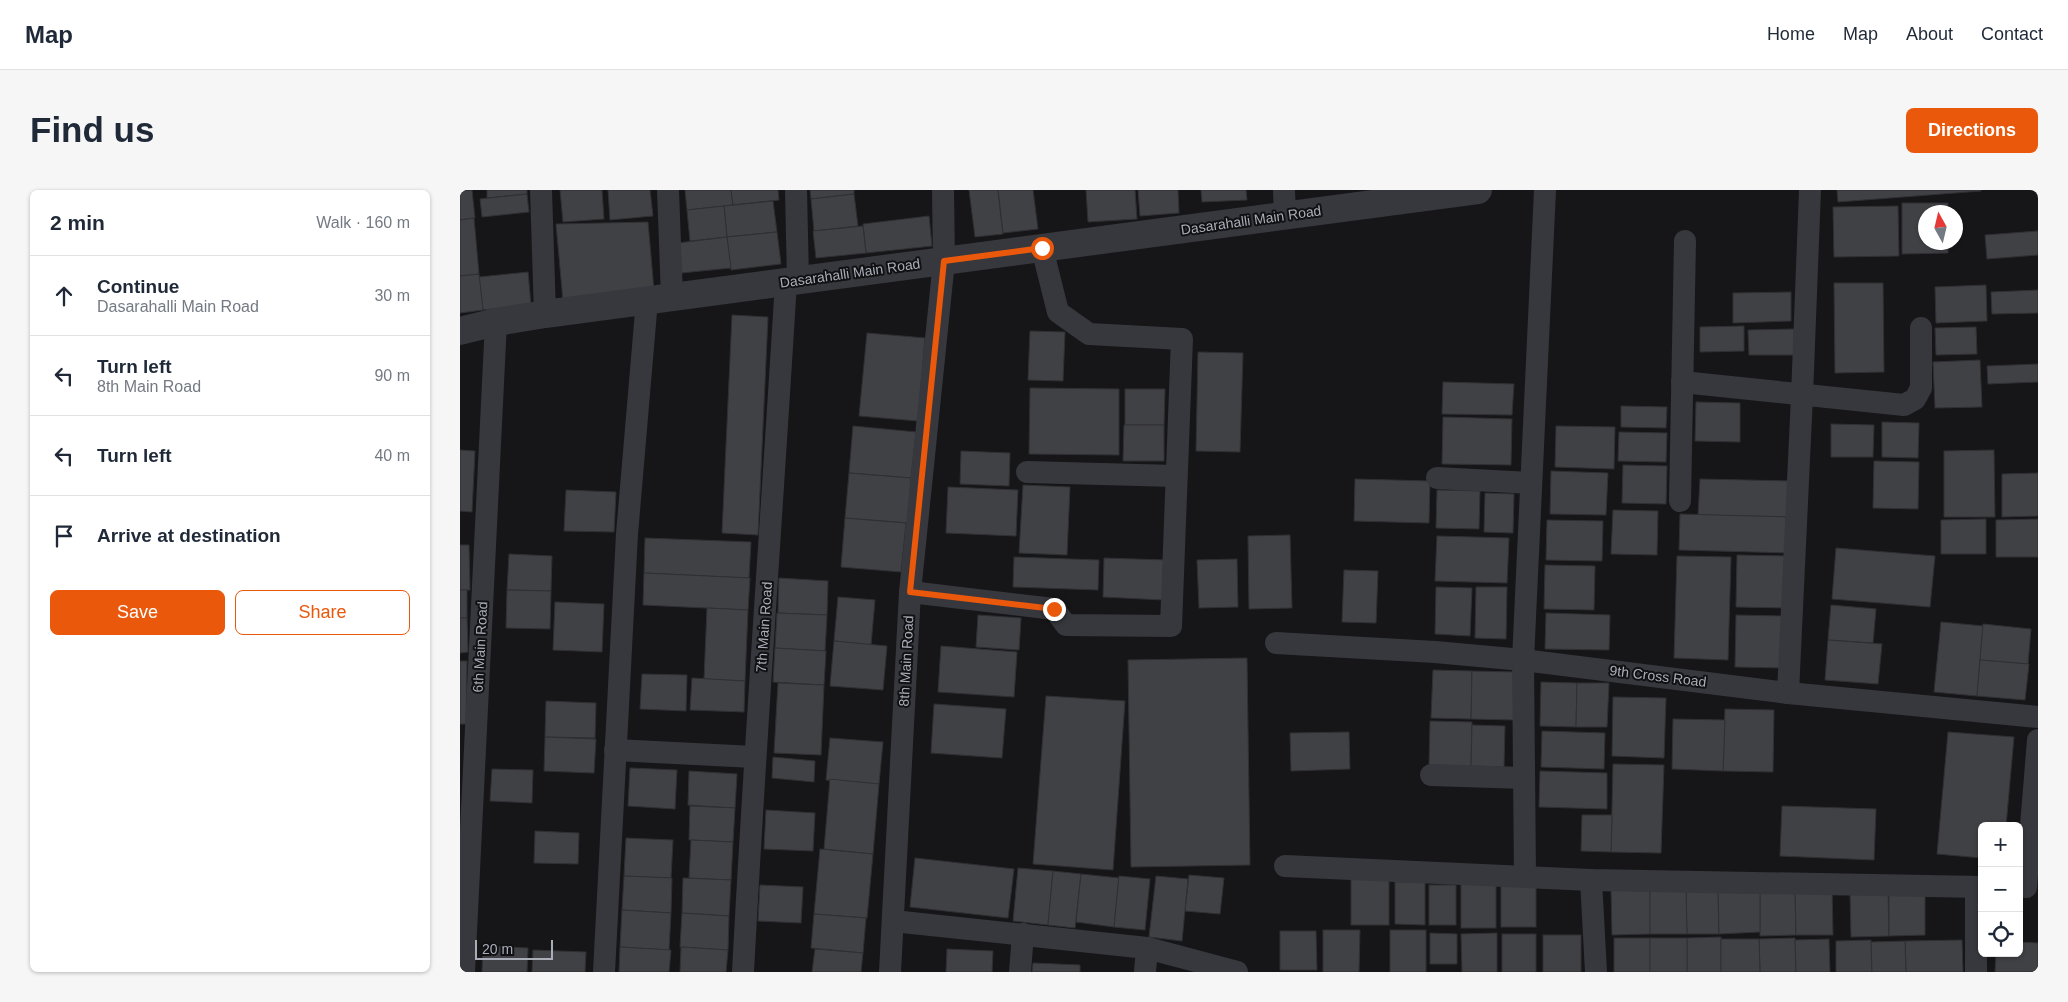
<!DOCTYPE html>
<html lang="en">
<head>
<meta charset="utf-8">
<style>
	:root { --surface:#fff; --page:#f6f6f7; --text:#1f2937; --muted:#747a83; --line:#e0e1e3; --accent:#ea580c }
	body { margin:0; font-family:Arial,sans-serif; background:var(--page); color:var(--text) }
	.controls { position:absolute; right:15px; bottom:15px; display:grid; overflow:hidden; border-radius:8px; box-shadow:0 1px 4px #0004 }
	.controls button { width:45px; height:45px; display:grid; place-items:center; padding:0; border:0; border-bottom:1px solid var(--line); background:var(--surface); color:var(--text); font:25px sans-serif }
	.compass { position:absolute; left:1458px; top:15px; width:45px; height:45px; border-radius:50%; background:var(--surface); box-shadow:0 1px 4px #0004; rotate:352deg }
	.scale { position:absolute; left:15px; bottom:12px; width:78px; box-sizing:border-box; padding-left:5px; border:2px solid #a8adb8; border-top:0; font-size:14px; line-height:18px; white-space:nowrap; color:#a8adb8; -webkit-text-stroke:4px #111113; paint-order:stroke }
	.stop { position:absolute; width:15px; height:15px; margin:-11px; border:4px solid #ea580c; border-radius:50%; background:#fff }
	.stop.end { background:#ea580c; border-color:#fff; box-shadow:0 1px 5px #0008 }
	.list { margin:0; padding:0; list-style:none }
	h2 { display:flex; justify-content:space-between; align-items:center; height:65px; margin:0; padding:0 20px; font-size:21px }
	h2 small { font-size:16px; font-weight:400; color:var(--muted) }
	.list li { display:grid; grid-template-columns:32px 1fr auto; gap:15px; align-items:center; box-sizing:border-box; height:80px; padding:0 20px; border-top:1px solid var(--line) }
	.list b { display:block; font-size:19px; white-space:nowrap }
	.list p { margin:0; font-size:16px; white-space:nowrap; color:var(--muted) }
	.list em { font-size:16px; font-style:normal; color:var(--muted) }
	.actions { display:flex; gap:10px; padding:15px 20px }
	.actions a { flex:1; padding:11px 0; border:1px solid var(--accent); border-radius:8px; text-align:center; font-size:18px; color:var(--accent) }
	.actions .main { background:var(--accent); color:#fff }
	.icon { flex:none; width:28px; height:28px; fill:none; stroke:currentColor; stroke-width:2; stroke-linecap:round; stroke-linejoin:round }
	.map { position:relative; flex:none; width:1578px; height:782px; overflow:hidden; border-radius:8px }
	header { display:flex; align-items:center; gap:30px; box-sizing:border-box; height:70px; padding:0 25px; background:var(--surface); border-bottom:1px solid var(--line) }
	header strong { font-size:24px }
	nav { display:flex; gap:28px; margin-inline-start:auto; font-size:18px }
	.intro { display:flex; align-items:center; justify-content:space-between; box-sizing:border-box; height:120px; padding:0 30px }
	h1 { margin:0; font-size:35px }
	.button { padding:12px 22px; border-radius:8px; background:var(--accent); color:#fff; font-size:18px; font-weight:700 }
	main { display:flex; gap:30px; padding:0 30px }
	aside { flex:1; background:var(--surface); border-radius:8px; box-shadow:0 1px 4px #0004 }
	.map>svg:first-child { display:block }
</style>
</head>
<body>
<header>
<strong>Map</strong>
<nav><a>Home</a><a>Map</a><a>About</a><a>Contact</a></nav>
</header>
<div class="intro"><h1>Find us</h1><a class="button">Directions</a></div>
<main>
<aside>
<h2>2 min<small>Walk · 160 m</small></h2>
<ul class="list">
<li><svg class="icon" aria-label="ahead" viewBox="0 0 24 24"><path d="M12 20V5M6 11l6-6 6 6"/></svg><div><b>Continue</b><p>Dasarahalli Main Road</p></div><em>30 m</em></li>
<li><svg class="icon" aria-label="left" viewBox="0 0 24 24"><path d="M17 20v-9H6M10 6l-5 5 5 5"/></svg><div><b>Turn left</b><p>8th Main Road</p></div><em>90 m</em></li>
<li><svg class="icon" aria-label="left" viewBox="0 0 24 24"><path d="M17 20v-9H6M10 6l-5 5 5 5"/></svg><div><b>Turn left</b></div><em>40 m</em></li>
<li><svg class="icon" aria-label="arrive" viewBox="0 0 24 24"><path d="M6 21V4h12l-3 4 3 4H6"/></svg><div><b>Arrive at destination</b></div></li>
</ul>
<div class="actions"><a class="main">Save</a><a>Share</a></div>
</aside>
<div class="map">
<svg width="1578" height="782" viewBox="0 0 1578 782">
	<rect width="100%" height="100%" fill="#161618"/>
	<!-- building -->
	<g fill="#404145" stroke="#303034">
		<path d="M12 0 15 28 0 30V1Z"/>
		<path d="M27 0H67V4L27 8Z"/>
		<path d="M100 0H142L144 29 103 32Z"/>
		<path d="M148 0H190L193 26 150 30Z"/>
		<path d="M225 0H271L273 15 227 20Z"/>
		<path d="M271 0H318L319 10 273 15Z"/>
		<path d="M350 0H394V4L351 9Z"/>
		<path d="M509 0H538L543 44 515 47Z"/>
		<path d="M538 0H573L578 39 543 43Z"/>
		<path d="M626 0H675L677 29 628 32Z"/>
		<path d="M678 0H718L719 23 680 26Z"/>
		<path d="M741 0H786L787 10 742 12Z"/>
		<path d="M1377 0H1521V1L1378 12Z"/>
		<path d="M67 4 69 22 22 27 20 9Z"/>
		<path d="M394 4 398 36 354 41 351 9Z"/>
		<path d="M313 11 317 42 267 47 264 16Z"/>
		<path d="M1442 13H1488V22H1466V52H1488V63L1442 64Z"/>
		<path d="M264 16 267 47 230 51 227 20Z"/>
		<path d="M1438 16 1439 66 1374 67 1373 17Z"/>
		<path d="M469 26 472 56 406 63 403 34Z"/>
		<path d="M14 28 19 84 0 86V30Z"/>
		<path d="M188 32 194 100 103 111 96 34Z"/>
		<path d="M403 36 406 63 356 68 353 41Z"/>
		<path d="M1578 41V65L1527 69 1525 45Z"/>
		<path d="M317 42 321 74 271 80 267 47Z"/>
		<path d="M267 47 271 78 221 83 218 53Z"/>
		<path d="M68 82 71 115 23 120 19 87Z"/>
		<path d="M19 84 23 120 0 123V86Z"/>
		<path d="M1374 93H1423L1424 182 1375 183Z"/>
		<path d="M1526 95 1527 131 1476 133 1475 97Z"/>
		<path d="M1578 100V123L1532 124 1531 102Z"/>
		<path d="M1331 102V131L1273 133V103Z"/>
		<path d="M272 125 308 127 298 345 262 343Z"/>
		<path d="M1284 136V161L1240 162V137Z"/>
		<path d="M1516 137 1517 164 1476 165 1475 138Z"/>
		<path d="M1334 139V165H1289L1288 140Z"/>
		<path d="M570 141 605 142 603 191 568 190Z"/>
		<path d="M407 143 465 148 458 231 399 226Z"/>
		<path d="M738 162 783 163 780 262 736 261Z"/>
		<path d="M1520 170 1522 217 1475 218 1473 172Z"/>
		<path d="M1578 174V192L1528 194 1527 176Z"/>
		<path d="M983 192 1054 194 1052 225 982 224Z"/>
		<path d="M570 198 659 199V265L569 264Z"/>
		<path d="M665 199H705L704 235H665Z"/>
		<path d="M1236 212 1280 213V252L1235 251Z"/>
		<path d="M1161 216 1207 217 1206 238 1161 237Z"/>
		<path d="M983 227 1052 229 1051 275 982 274Z"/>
		<path d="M1422 232 1459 233 1458 268 1422 267Z"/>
		<path d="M1371 234 1414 235 1413 267H1371Z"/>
		<path d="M664 235H704V271H663Z"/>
		<path d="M393 236 456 242 451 288 389 283Z"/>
		<path d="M1096 236 1155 237 1154 279 1095 277Z"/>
		<path d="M1159 242 1207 243 1206 272 1158 271Z"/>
		<path d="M0 260 15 261 12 322 0 321Z"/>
		<path d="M1534 260 1535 327H1484V261Z"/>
		<path d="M501 261 550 263 549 296 500 294Z"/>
		<path d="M1414 271 1459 272 1458 319 1413 318Z"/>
		<path d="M1163 275 1207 276 1206 314 1162 313Z"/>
		<path d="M1091 281 1148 283 1146 325 1090 324Z"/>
		<path d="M389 283 451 288 448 333 385 328Z"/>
		<path d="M1578 283V326L1542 327V284Z"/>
		<path d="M895 289 970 291 969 333 894 331Z"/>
		<path d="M1240 289 1331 291 1330 327 1238 325Z"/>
		<path d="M563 295 610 297 607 365 559 363Z"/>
		<path d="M488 297 558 300 556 346 486 343Z"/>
		<path d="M106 300 156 302 154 342 104 341Z"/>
		<path d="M977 300 1020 301 1019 339 976 338Z"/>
		<path d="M1025 303 1054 304 1053 343 1024 342Z"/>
		<path d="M1153 320 1198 321 1197 365 1151 364Z"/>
		<path d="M1220 324 1332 327 1331 363 1219 360Z"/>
		<path d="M385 328 446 333 441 382 381 377Z"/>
		<path d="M1526 329V364H1481V330Z"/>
		<path d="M1578 329V367H1536V330Z"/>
		<path d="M1087 330 1143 331 1142 371 1086 370Z"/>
		<path d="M830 345 832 418 789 419 788 346Z"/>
		<path d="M977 346 1049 348 1047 393 975 391Z"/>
		<path d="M185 348 291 352 289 388 184 383Z"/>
		<path d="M0 355H9L10 400H0Z"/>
		<path d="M1376 358 1475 366 1470 417 1372 409Z"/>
		<path d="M49 364 92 366 91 401 47 400Z"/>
		<path d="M1277 365 1328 366 1326 418 1276 417Z"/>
		<path d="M1217 366 1271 367 1268 470 1214 468Z"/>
		<path d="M554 367 639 370 638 400 553 397Z"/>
		<path d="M644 368 706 370 704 410 643 407Z"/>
		<path d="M777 369 778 417 739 418 737 370Z"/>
		<path d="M1085 375 1135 376 1134 420 1084 419Z"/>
		<path d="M884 380 918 381 916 433 882 432Z"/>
		<path d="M184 383 290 388 288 420 183 415Z"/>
		<path d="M319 388 368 391 367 425 318 423Z"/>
		<path d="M976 397 1012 398 1010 446 975 444Z"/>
		<path d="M1016 397H1047L1046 449 1015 448Z"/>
		<rect x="0" y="400" width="7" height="28"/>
		<path d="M47 400 91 401 90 439 46 438Z"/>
		<path d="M378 407 415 410 411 455 374 451Z"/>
		<path d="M95 412 144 414 142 462 93 460Z"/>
		<path d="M1371 415 1416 419 1413 453 1368 450Z"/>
		<path d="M247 418 288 420 285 491 244 489Z"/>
		<path d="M317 423 367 425 365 461 315 458Z"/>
		<path d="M1086 423 1150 425 1149 460 1085 459Z"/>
		<path d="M518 425 561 428 559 460 516 457Z"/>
		<path d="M1276 425 1324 426 1323 478 1275 477Z"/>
		<path d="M0 428H7L8 462 0 463Z"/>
		<path d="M1481 432 1523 436 1517 506 1474 502Z"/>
		<path d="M1523 434 1571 439 1568 474 1520 470Z"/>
		<path d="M1368 450 1422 454 1418 494 1365 490Z"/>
		<path d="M374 451 427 456 423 500 370 496Z"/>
		<path d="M481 456 557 462 554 507 478 502Z"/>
		<path d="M315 458 366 461 364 495 313 492Z"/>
		<path d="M787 468 790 675 671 677 668 470Z"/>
		<path d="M1520 470 1569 474 1565 510 1517 506Z"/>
		<path d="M0 471H7L6 534H0Z"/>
		<path d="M973 480 1012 481 1011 529 971 528Z"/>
		<path d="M1012 481 1054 482V530L1011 529Z"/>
		<path d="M182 484 227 485 226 521 180 519Z"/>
		<path d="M232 488 285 491 284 522 230 520Z"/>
		<path d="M1081 492 1117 493 1116 537 1080 536Z"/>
		<path d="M318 493 364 495 361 565 314 563Z"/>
		<path d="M1117 493H1149L1147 537H1116Z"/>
		<path d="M586 506 665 511 653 680 573 674Z"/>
		<path d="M1153 507 1206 508 1204 568 1152 566Z"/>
		<path d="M86 511 136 513 135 548 85 547Z"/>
		<path d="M474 514 546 519 542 568 471 563Z"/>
		<path d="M1265 519 1314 520 1313 582 1263 581Z"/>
		<path d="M1213 529 1265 530 1263 581 1212 579Z"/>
		<path d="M970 531 1012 532 1011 576 969 575Z"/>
		<path d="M1012 535 1045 536 1044 577 1011 576Z"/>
		<path d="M1082 541 1145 543 1144 579 1081 577Z"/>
		<path d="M889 542 890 579 831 581 830 543Z"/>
		<path d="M1488 542 1554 547 1546 636H1522V668L1477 664Z"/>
		<path d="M85 547 136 549 134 583 84 581Z"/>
		<path d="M370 548 423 552 419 594 366 590Z"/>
		<path d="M313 567 355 571 354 592 312 588Z"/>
		<path d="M1153 574 1204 575 1201 663 1151 662Z"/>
		<path d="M170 578 217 580 215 619 168 616Z"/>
		<path d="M32 579 73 580 72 613 30 611Z"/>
		<path d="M229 581 277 584 275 618 228 615Z"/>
		<path d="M1080 581 1147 583V619L1079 617Z"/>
		<path d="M370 589 419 594 413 664 364 659Z"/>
		<path d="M230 616 275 618 273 652 229 650Z"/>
		<path d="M1322 616 1416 619 1414 670 1320 666Z"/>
		<path d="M306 620 355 623 353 661 304 659Z"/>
		<path d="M1122 625H1152L1151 662 1121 661Z"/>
		<path d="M75 641 119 643 118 674 74 673Z"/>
		<path d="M166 648 213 650 211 688 164 686Z"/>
		<path d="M231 650 273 652 271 690 229 688Z"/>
		<path d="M360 659 413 664 407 728 354 724Z"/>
		<path d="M455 668 554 679 548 728 450 717Z"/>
		<path d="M558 678 593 681 588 735 553 731Z"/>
		<path d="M593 681 621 684 615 738 588 735Z"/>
		<path d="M621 684 659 688 654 737 616 732Z"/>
		<path d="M729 685 764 688 760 724 725 721Z"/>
		<path d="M164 686 212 688 211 723 162 720Z"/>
		<path d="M659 686 690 689 685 740 654 737Z"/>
		<path d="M696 686 728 689 722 751 689 747Z"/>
		<path d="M223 688 271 690 269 726 222 723Z"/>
		<rect x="891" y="689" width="38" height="46"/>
		<path d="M935 692H965V735L935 734Z"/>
		<rect x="1001" y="693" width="35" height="45"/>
		<rect x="1041" y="694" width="35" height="43"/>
		<path d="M300 695 343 697 341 733 298 731Z"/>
		<rect x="969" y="695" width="27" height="40"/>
		<path d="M1258 697 1259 744H1227L1226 698Z"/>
		<path d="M1335 697 1336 745 1300 746V698Z"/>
		<path d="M1151 698H1190V744L1152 745Z"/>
		<path d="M1226 698 1227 744H1190V699Z"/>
		<path d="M1258 698H1300V742L1259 744Z"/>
		<path d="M1372 698 1373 745H1336L1335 699Z"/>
		<path d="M1428 702 1429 746 1391 747 1390 703Z"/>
		<path d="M1465 702V745L1429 746V703Z"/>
		<path d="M162 720 211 723 209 760 160 757Z"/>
		<path d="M222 723 269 726 268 760 220 757Z"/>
		<path d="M354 724 406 728 403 763 351 758Z"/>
		<path d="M863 740H900L899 782H863Z"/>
		<rect x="930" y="740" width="36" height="42"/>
		<path d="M820 741H856L857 780H820Z"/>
		<path d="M970 743 997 744V774H970Z"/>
		<path d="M1037 743V782H1002L1001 744Z"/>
		<rect x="1042" y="744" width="34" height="38"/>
		<rect x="1083" y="745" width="38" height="37"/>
		<path d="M1261 747V782H1227V748Z"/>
		<rect x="1154" y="748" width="36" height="34"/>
		<rect x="1190" y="748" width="37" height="34"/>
		<path d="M1335 748 1336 782H1300L1299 749Z"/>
		<path d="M1261 749H1299L1300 782H1261Z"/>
		<path d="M1369 749 1370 782H1336L1335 750Z"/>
		<path d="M1411 750 1412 782H1376V751Z"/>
		<path d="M1502 750 1503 782H1446L1445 751Z"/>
		<path d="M1445 751 1446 782H1412L1411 752Z"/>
		<path d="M1559 752 1578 753V782H1535L1536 763H1559Z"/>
		<path d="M23 756 68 758 67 782H22Z"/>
		<path d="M160 757 211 760 209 782H159Z"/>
		<path d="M221 757 268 760 266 782H220Z"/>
		<path d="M355 759 403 763 401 782H352Z"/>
		<path d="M487 759 533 761 532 782H486Z"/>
		<path d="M73 760 126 762 125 782H72Z"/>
		<path d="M573 773 620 775V782H572Z"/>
	</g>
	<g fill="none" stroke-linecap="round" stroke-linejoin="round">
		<!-- minor -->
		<g stroke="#37383d" stroke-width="22">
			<path d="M81 0 85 124"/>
			<path d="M208 0 212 107"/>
			<path d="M336 0 338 90"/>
			<path d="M824 0 825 26"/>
			<path d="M1222 192 1444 215 1455 209 1461 198V138"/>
			<path d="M567 282 716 286"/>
			<path d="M977 288 1071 293"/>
			<path d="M1220 311 1225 51"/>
			<path d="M450 402 594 419 606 435 711 436 722 149 629 144 598 122 582 58"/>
			<path d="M816 453 975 462 1063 470 1328 503 1578 527"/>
			<path d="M1328 503 1342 206 1350 0"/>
			<path d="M155 560 294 567"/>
			<path d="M971 585 1064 588"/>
			<path d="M825 676 1131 690 1522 697"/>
			<path d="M1065 686 1063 470 1085 0"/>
			<path d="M1131 690 1136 782"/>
			<path d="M1516 697V782"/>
			<path d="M1566 697 1578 550"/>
			<path d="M433 731 687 758 777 782"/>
			<path d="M4 782 36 132"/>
			<path d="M144 782 167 344 187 110"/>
			<path d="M283 782C295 552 312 322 326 92"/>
			<path d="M430 782 450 402 484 71 483 0"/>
			<path d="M560 782 563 744"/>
			<path d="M685 782 687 758"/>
		</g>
		<!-- tertiary -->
		<path stroke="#37383d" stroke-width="28" d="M0 141 36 132 85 124 1018 0"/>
	</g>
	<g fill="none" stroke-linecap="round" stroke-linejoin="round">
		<!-- route -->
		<path stroke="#ea580c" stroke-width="6" d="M582 58 484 71 450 402 594 419"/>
	</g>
	<g text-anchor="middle" stroke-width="4" stroke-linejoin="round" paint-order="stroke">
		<!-- street labels -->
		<g font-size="14" fill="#a8adb8" stroke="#111113">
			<text transform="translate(791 30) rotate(-8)" y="5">Dasarahalli Main Road</text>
			<text transform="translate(390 83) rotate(-8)" y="5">Dasarahalli Main Road</text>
			<text transform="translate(304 437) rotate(-86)" y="5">7th Main Road</text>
			<text transform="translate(20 457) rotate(-87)" y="5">6th Main Road</text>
			<text transform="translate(446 471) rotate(-87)" y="5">8th Main Road</text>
			<text transform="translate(1198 486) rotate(7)" y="5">9th Cross Road</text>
		</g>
	</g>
</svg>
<div class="controls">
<button>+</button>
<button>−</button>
<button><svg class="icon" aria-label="locate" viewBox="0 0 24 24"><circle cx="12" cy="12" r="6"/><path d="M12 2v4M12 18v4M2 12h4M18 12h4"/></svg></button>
</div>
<svg class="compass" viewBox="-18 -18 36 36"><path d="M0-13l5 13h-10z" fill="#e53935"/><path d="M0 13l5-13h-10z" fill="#747a83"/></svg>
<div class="scale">20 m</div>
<div class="stop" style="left:582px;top:58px"></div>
<div class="stop end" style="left:594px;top:419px"></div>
</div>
</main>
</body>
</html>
